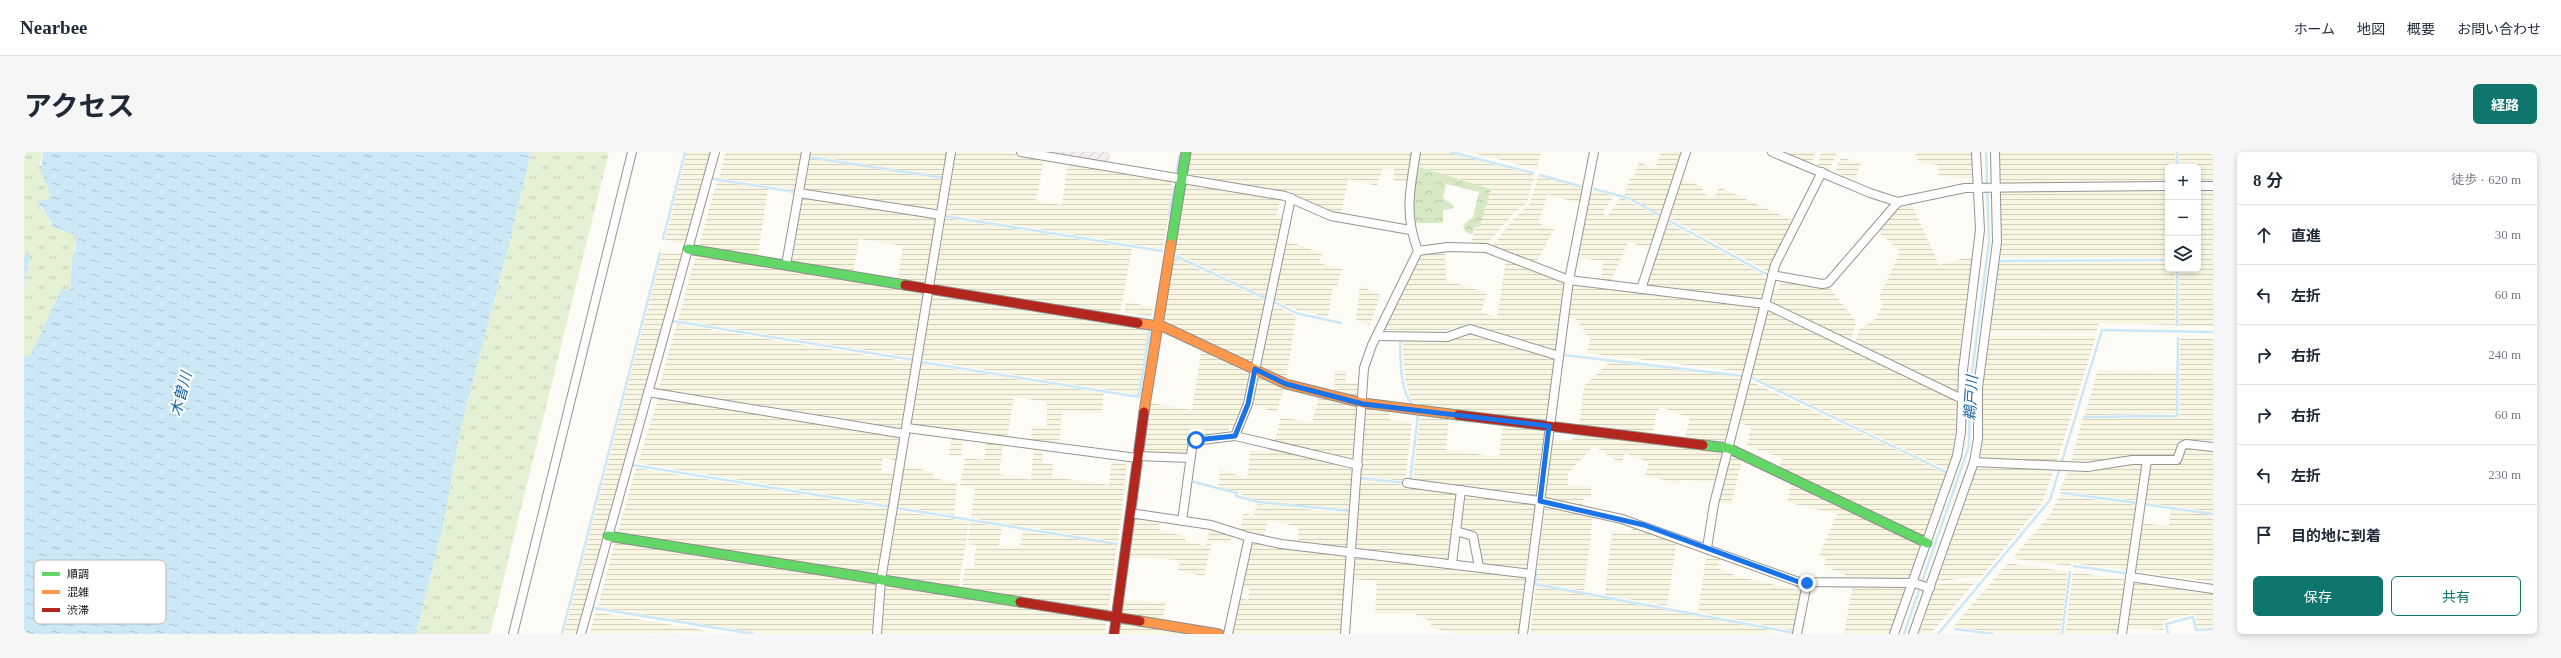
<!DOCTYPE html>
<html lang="ja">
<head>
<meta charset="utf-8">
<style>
	:root { --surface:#fff; --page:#f6f6f7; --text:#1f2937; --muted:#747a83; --line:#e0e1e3; --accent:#0f766e }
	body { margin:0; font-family:"Times New Roman","Noto Sans JP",serif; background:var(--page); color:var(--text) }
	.controls { position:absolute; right:12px; top:12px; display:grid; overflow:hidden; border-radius:6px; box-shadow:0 2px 6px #0003 }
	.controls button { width:36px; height:36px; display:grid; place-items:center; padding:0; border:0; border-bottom:1px solid var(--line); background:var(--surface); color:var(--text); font:20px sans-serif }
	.stop { position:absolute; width:12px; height:12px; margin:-9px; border:3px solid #1a73e8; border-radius:50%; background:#fff }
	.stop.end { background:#1a73e8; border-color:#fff; box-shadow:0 1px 4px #0008 }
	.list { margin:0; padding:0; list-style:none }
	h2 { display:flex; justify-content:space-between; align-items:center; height:52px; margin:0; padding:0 16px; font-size:17px }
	h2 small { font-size:13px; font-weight:400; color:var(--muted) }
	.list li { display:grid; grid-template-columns:26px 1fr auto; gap:12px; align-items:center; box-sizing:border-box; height:60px; padding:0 16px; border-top:1px solid var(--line) }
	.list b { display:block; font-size:15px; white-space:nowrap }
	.list em { font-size:13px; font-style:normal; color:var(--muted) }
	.actions { display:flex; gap:8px; padding:12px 16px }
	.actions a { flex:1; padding:9px 0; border:1px solid var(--accent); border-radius:6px; text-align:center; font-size:14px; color:var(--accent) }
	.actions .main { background:var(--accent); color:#fff }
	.icon { flex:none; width:22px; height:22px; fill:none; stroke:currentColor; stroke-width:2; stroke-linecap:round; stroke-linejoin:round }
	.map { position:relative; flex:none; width:2189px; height:482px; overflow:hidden; border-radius:6px }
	header { display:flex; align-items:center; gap:24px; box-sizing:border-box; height:56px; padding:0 20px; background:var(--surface); border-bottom:1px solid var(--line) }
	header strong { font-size:19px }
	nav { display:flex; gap:22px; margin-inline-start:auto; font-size:14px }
	.intro { display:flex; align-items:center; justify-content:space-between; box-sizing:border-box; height:96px; padding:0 24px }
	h1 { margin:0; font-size:28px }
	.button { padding:10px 18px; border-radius:6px; background:var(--accent); color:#fff; font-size:14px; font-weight:700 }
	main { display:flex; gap:24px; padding:0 24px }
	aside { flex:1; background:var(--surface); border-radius:6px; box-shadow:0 2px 6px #0003 }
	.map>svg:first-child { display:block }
</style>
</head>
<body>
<header>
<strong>Nearbee</strong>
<nav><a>ホーム</a><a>地図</a><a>概要</a><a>お問い合わせ</a></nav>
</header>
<div class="intro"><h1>アクセス</h1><a class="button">経路</a></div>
<main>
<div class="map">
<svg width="2189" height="482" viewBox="0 0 2189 482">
	<defs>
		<pattern id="industrial-furrows" width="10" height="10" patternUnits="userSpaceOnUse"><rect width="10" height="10" fill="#f4eef1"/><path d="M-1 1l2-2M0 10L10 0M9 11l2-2" fill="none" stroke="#d0cbcd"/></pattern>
		<pattern id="farmland-rules" width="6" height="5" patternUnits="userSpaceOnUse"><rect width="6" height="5" fill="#f8f6e2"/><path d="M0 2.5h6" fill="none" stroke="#d3d2c1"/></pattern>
		<pattern id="grass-tufts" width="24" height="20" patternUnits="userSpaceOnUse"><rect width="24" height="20" fill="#e5f1d5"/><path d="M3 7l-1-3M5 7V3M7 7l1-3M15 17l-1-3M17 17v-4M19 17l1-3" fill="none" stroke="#c3cdb6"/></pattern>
		<pattern id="forest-crowns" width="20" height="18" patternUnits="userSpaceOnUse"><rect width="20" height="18" fill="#d6e9c4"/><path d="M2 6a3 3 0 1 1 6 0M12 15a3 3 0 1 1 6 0" fill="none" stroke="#b6c7a7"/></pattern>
		<pattern id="water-ripples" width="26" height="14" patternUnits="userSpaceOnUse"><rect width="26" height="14" fill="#cce7f6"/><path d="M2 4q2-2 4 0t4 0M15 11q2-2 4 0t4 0" fill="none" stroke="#aec5d2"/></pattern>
	</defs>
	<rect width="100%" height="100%" fill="#fcfbf5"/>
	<!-- industrial -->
	<path fill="url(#industrial-furrows)" d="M1014 0H1086L1085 12Z"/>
	<!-- farmland -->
	<g fill="url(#farmland-rules)">
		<path d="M663 0H689L663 93 641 88Z"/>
		<path d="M702 0H779L770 38 695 26Z"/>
		<path d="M784 0H925L921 25 783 3Z"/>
		<path d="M929 0H976L1020 7 1012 49 1038 53 1044 11 1145 29 1149 35 1139 97 922 62Z"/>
		<path d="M1166 0H1390L1385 32 1370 28V17H1358L1353 34 1324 27 1317 63 1260 39 1167 24 1164 20Z"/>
		<path d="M1394 0H1422L1511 23 1503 51 1488 63 1462 93 1446 92 1467 37 1392 14Z"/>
		<path d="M1445 0H1517L1513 17Z"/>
		<path d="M1637 0H1660L1640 64 1600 44 1606 26 1609 27 1615 10 1631 17Z"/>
		<path d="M1763 0H1792L1787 13 1762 2Z"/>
		<path d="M1797 0H1813L1805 19 1794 15Z"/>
		<path d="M1892 0H1951L1952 27 1915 24 1914 13 1897 11 1891 5Z"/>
		<path d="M1973 0H2151V15H2144V31H1977L1975 28Z"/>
		<path d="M2155 0H2189V31H2174V15H2155Z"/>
		<path d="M783 5 921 28 916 61 779 39Z"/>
		<path d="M1817 5 1837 12 1831 27 1811 20Z"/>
		<path d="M1514 24 1559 36 1556 52 1524 42 1514 71 1530 77 1512 111 1468 94 1488 69 1506 52Z"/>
		<path d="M1655 26 1679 35 1677 40 1690 46 1695 35 1770 69 1747 121 1643 65Z"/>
		<path d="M693 29 744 37 733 107 674 97Z"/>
		<path d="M1164 30 1257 45 1252 64 1260 67 1244 146 1150 100 1160 35Z"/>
		<path d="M2174 37H2189V174H2155V117H2174Z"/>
		<path d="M1567 38 1590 44 1578 61 1583 65 1597 45 1639 67 1628 98 1604 90 1586 131 1577 130 1579 109 1554 106Z"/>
		<path d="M1978 38H2144V106H1976V41Z"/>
		<path d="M776 44 913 65 903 133 873 130 879 94 835 87 829 122 765 109Z"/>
		<path d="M1887 51 1915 113 1952 103 1934 241 1833 194 1831 190 1836 177 1853 166 1859 151 1855 145 1875 103V98L1851 77 1877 52Z"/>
		<path d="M922 66 1108 96 1096 162 1093 164 907 133 913 101 916 100Z"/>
		<path d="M1641 69 1745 126 1740 146 1736 149 1619 136Z"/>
		<path d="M1260 87 1298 102 1295 111 1318 117 1313 135 1309 134 1304 165 1273 158 1248 147Z"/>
		<path d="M1421 99 1422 128 1463 141 1457 160 1473 166 1482 107 1539 128 1541 132 1532 198 1445 171 1424 178H1359L1395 103Z"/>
		<path d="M673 100 901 138 892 206 654 168Z"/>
		<path d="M638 101H660L555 482H540Z"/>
		<path d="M1150 105 1244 150 1231 212 1140 170Z"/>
		<path d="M2144 110V117H2151V173L2075 171 2072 181 1965 179 1975 111Z"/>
		<path d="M1758 127 1804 134 1832 169 1827 188 1745 151 1749 139 1754 140Z"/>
		<path d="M1553 131 1735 153 1737 156 1720 220 1563 201 1566 187 1552 167 1544 166 1548 134Z"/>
		<path d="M1336 134 1356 143 1346 173 1332 168Z"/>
		<path d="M906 141 1125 174 1114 243 896 207Z"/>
		<path d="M1102 150 1129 155 1127 164 1100 161Z"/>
		<path d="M1246 151 1272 164 1262 229 1234 215Z"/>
		<path d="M1744 155 1935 250V280L1926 319 1727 224Z"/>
		<path d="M653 172 891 211 880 278 634 239Z"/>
		<path d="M1445 178 1531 205 1522 270 1397 256 1396 252 1388 250 1381 227 1378 186H1424Z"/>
		<path d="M1966 184H2072L2032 312 1954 306 1958 236Z"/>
		<path d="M2156 186 2189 187V294L2167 290 2152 306 2046 313 2059 266 2155 265Z"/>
		<path d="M1178 195 1229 222 1213 274H1205V282L1181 286 1180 277H1166L1164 303H1118L1126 251 1168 258Z"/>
		<path d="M1586 210 1719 225 1703 290 1660 288 1666 266 1636 255 1632 262 1628 285 1555 276 1560 234Z"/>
		<path d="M896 212 1080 241 1077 261 1038 259 1035 293 1007 289 1008 274 1023 275V250L990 245 983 286 886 273Z"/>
		<path d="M1311 218H1322V231H1336V246L1316 244 1315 238H1310Z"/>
		<path d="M2074 218 2152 221V262L2061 263Z"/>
		<path d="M1232 225 1261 235 1252 261 1226 252Z"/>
		<path d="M1724 228 1925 323 1902 386 1754 318 1758 306 1723 294 1727 275 1713 270Z"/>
		<path d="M635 244 879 283 875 309 859 306 857 320 872 323 867 353 614 311Z"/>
		<path d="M1295 245 1333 255 1330 309 1250 291 1257 265 1288 271Z"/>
		<path d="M1343 257 1366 259V268L1388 270 1381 329 1335 324 1340 260Z"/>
		<path d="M1396 262 1425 266 1422 298 1475 305 1479 272 1521 279 1512 344 1510 346 1389 328Z"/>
		<path d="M1554 280 1701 300 1693 330 1656 328 1655 332 1621 323 1625 310 1601 301 1597 312 1570 294 1544 321V334H1565L1567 337V345H1560L1558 355 1519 346 1526 288H1548Z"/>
		<path d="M928 285 938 287 937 304 925 303Z"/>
		<path d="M962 289 979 292 975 322 1007 328 1010 296 1019 297 1018 311 1029 312 1028 325 1085 333 1088 309 1100 311 1103 313 1094 390 947 366 951 336 936 334 941 306 960 308Z"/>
		<path d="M1246 294 1328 314 1326 359 1235 349 1219 344V341L1194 335 1196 317 1223 327 1227 298 1245 300Z"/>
		<path d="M2161 294 2189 297V360L2118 350 2125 310 2150 311Z"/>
		<path d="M1704 301 1719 305 1707 352 1694 350Z"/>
		<path d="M2118 310 2120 313 2114 349 2035 339 2045 318Z"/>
		<path d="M1952 312 2030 317 2018 351 1957 425 1912 429Z"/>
		<path d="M879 314 897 317 909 322V326L933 331 930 363 872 354Z"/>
		<path d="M612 316 867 357 856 424 593 384Z"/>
		<path d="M1335 327 1433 340 1424 410 1331 399 1329 396Z"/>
		<path d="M1768 328 1899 394 1888 428 1822 429V423L1800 414 1802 407 1795 404 1813 362 1763 350Z"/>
		<path d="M1438 342 1511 351 1504 416 1459 412 1450 380 1434 378Z"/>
		<path d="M2036 343 2113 353 2103 418 2047 411 2046 414 1992 407 1989 405 2026 363Z"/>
		<path d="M1233 352 1328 362 1325 396 1273 391 1275 375 1245 368 1239 385 1216 378 1220 361 1229 364Z"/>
		<path d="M1521 353 1569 364 1560 439 1512 430Z"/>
		<path d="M2147 357 2189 363V430L2109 419 2116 371 2145 374Z"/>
		<path d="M871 358 945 370 934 439 860 422Z"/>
		<path d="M1110 365 1135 368 1136 379 1161 384V389L1182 394 1186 375 1209 382 1206 391 1190 390 1187 392 1180 424 1154 419 1156 408 1104 405Z"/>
		<path d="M946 370 978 375 975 393 996 396 999 379 1093 393 1084 461 937 439 941 416H950L952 393 944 392Z"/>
		<path d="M1609 373 1653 388 1643 454 1581 443 1588 379 1606 382Z"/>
		<path d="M592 387 855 430 851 482H739L574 455Z"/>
		<path d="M1229 388 1325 404 1319 482H1207L1214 446 1224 448 1226 437 1216 435 1226 391Z"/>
		<path d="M1683 399 1697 404 1693 416 1716 425 1778 439 1771 479 1674 460Z"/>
		<path d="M1328 404 1503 425 1496 482H1435L1408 476 1406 469 1389 461 1351 462 1353 429 1327 427Z"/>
		<path d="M1984 411 2044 420 2036 482H1986L1929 475Z"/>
		<path d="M2049 420 2100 427 2101 430 2094 482H2041Z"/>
		<path d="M1953 428 1906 482H1895L1910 433Z"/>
		<path d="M2112 428 2189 439V475L2173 476 2172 463 2167 462 2138 469 2140 478 2102 476 2109 430Z"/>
		<path d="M859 431 1083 467 1081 482H856Z"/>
		<path d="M1512 433 1747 478 1746 482H1506Z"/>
		<path d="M1829 433H1886L1869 482H1820Z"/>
		<path d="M1099 448 1142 450 1138 471 1097 465Z"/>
		<path d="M572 460 690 480 566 482Z"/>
		<path d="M1097 469 1167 482H1095Z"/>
	</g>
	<!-- grass -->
	<g fill="url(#grass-tufts)">
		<path d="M0 0H19L16 11 27 44 24 48 18 49 16 55 25 66 26 72 41 80 48 81 52 85 46 138 37 139 6 204 0 205V131L6 107 2 100 0 105Z"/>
		<path d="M507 0H585L466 482H392L419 375 437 274 486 88Z"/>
	</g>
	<!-- forest -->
	<path fill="url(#forest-crowns)" d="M1392 14 1467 37 1456 74 1451 75 1449 81 1446 82 1441 79 1439 73 1449 65 1455 40 1422 32 1419 46 1429 53 1430 56 1419 58V71H1387Z"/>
	<!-- water -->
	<g fill="url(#water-ripples)">
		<path d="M19 0H507L486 88 437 274 419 375 392 482H0V205L6 204 37 138H46L49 103 52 95 51 83 29 75 25 66 14 50 16 47 24 48 27 44 17 18Z"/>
		<path d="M3 99 6 107 0 131V105Z"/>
	</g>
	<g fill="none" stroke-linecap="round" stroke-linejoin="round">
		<!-- stream -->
		<g stroke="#cce7f6" stroke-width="2.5">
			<path d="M1427 0 1509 21"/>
			<path d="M2153 0V15"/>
			<path d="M784 5 920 26"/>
			<path d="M1153 18 1155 4"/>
			<path d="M1516 23 1559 35"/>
			<path d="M690 27 771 40 772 38"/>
			<path d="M1570 37 1604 46 1637 64"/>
			<path d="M920 64 1138 99"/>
			<path d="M1145 64 1150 35"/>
			<path d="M1644 68 1742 122"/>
			<path d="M639 87 661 0"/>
			<path d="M1152 104 1243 147"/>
			<path d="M1976 109 2144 108"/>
			<path d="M2153 117V173"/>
			<path d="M1248 149 1272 161 1317 171"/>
			<path d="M649 169 890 208"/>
			<path d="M1433 177 1445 173 1449 174"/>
			<path d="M1376 187C1377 207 1375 237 1388 252"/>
			<path d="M1540 203 1719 224"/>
			<path d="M897 210 1115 245 1126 176"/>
			<path d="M1726 225 1924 321"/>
			<path d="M2060 265 2153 264 2154 186"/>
			<path d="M609 313 867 355"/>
			<path d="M1336 326 1381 331"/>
			<path d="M1170 330 1213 341 1212 344 1234 350 1327 359"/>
			<path d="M1386 330 1394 263"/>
			<path d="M2038 341 2113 351"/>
			<path d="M2119 352 2189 362"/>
			<path d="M873 356 1093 392"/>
			<path d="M2050 414 2100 421"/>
			<path d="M1512 419 1511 432 1770 481"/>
			<path d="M2180 432 2189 433"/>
			<path d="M570 456 730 482"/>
			<path d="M1931 477 1969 482"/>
			<path d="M538 482 636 101"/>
			<path d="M1880 482 1945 294 1946 236 1965 90 1962 0"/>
			<path d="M1914 482 2026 348 2078 178 2189 180"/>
			<path d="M2038 482 2046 420"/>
			<path d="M2144 482 2142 472 2169 465 2172 478 2189 477"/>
		</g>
		<!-- street casing -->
		<g stroke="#969593" stroke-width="10">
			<g id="street">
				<path d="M997 0 1261 44 1307 64 1386 78"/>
				<path d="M1748 0 1846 41 1874 50 1941 36 2144 34"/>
				<path d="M2174 34H2189"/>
				<path d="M775 41 917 63"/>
				<path d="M1394 99 1424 95 1462 96 1545 128 1741 152 1936 246"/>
				<path d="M762 113 782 0"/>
				<path d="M1748 123 1798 132 1804 131 1874 50"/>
				<path d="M1617 137 1662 0"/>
				<path d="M1353 184 1423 185 1446 177 1535 204"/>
				<path d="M624 240 881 282"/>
				<path d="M883 276 1113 306"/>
				<path d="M1211 284 1334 313"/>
				<path d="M1113 304 1166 306"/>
				<path d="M2123 308H2153L2158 294 2162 292 2189 295"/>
				<path d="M1950 310 2063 315 2108 308H2123L2098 482"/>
				<path d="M1383 331 1516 349 1598 367 1775 430 1890 431 1906 436"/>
				<path d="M1106 361 1187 373 1225 385 1257 392 1507 422"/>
				<path d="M1158 369 1169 289 1211 284 1224 252 1267 46"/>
				<path d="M1432 379 1449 384 1455 415"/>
				<path d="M1683 396 1690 352 1751 113 1798 20"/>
				<path d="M1428 412 1437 338"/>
				<path d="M2106 425 2189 437"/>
				<path d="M489 482 608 0"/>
				<path d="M557 482 691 0"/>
				<path d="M853 482 857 428 927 0"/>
				<path d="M1204 482 1225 385"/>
				<path d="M1321 482 1340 216 1348 193 1394 99C1380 62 1386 38 1392 0"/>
				<path d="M1499 482 1545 128 1570 0"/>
				<path d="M1773 482 1783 431"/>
				<path d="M1870 482 1933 304 1937 280 1939 218 1956 78 1952 0"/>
				<path d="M1889 482 1950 310 1954 287V236L1973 90 1971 0"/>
			</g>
		</g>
		<!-- fast casing -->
		<g stroke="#8c8c89" stroke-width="11">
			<g id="fast">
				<path d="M1147 92 1162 0"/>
				<path d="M664 97 881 133"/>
				<path d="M1679 293 1704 296 1903 391"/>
				<path d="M584 384 996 450"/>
			</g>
		</g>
		<!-- slow casing -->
		<g stroke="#8c8c89" stroke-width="11">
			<g id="slow">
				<path d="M1114 171 1140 175 1262 232 1339 251 1434 263"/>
				<path d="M1120 260 1147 92"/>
				<path d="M1116 469 1195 482"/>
			</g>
		</g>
		<!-- jam casing -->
		<g stroke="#8c8c89" stroke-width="11">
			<g id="jam">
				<path d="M881 133 1114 171"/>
				<path d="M1434 263 1679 293"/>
				<path d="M996 450 1116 469"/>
				<path d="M1090 482 1120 260"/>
			</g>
		</g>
		<!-- street -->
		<use href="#street" stroke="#fffefe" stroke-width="8"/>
		<!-- fast -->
		<use href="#fast" stroke="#63d668" stroke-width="9"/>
		<!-- slow -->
		<use href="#slow" stroke="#ff974d" stroke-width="9"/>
		<!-- jam -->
		<use href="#jam" stroke="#b3261e" stroke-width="9"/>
	</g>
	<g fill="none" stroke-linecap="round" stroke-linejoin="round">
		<!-- route -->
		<path stroke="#1a73e8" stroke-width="5" d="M1172 288 1211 284 1224 252 1231 217 1262 232 1339 252 1525 274 1516 349 1620 373 1775 430 1783 431"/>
	</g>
	<g text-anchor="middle" stroke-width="4" stroke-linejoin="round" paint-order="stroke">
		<!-- water labels -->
		<g font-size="15" font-style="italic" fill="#1966a1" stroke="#fff">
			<text transform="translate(157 242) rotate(-75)" y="5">木曽川</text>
			<text transform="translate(1947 246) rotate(-87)" y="5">鵜戸川</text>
		</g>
	</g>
	<!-- legend -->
	<rect x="10" y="408" width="132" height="64" rx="6" fill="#fff" stroke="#b7b7b7" stroke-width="1"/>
	<rect x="18" y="420" width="18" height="4" fill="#63d668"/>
	<rect x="18" y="438" width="18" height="4" fill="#ff974d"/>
	<rect x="18" y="456" width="18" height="4" fill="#b3261e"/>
	<g font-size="11" fill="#0f0f0f">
		<text x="43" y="426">順調</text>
		<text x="43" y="444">混雑</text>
		<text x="43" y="462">渋滞</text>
	</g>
</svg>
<div class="controls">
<button>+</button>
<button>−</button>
<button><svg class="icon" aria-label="layers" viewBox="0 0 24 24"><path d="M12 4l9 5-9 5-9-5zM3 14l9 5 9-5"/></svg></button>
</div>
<div class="stop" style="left:1172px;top:288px"></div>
<div class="stop end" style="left:1783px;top:431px"></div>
</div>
<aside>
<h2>8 分<small>徒歩 · 620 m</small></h2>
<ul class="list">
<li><svg class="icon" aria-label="ahead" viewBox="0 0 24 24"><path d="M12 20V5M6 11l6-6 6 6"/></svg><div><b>直進</b></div><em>30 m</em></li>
<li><svg class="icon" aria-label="left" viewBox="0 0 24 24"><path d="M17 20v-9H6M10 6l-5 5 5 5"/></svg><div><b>左折</b></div><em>60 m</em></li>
<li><svg class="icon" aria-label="right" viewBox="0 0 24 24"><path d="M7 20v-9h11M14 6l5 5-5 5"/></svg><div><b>右折</b></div><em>240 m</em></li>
<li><svg class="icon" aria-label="right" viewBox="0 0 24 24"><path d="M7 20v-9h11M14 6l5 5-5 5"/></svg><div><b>右折</b></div><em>60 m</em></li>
<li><svg class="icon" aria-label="left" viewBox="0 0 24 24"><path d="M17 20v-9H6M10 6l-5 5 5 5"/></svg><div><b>左折</b></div><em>230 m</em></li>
<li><svg class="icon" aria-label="arrive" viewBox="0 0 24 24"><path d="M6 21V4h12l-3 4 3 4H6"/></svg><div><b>目的地に到着</b></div></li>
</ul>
<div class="actions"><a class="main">保存</a><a>共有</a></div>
</aside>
</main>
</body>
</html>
